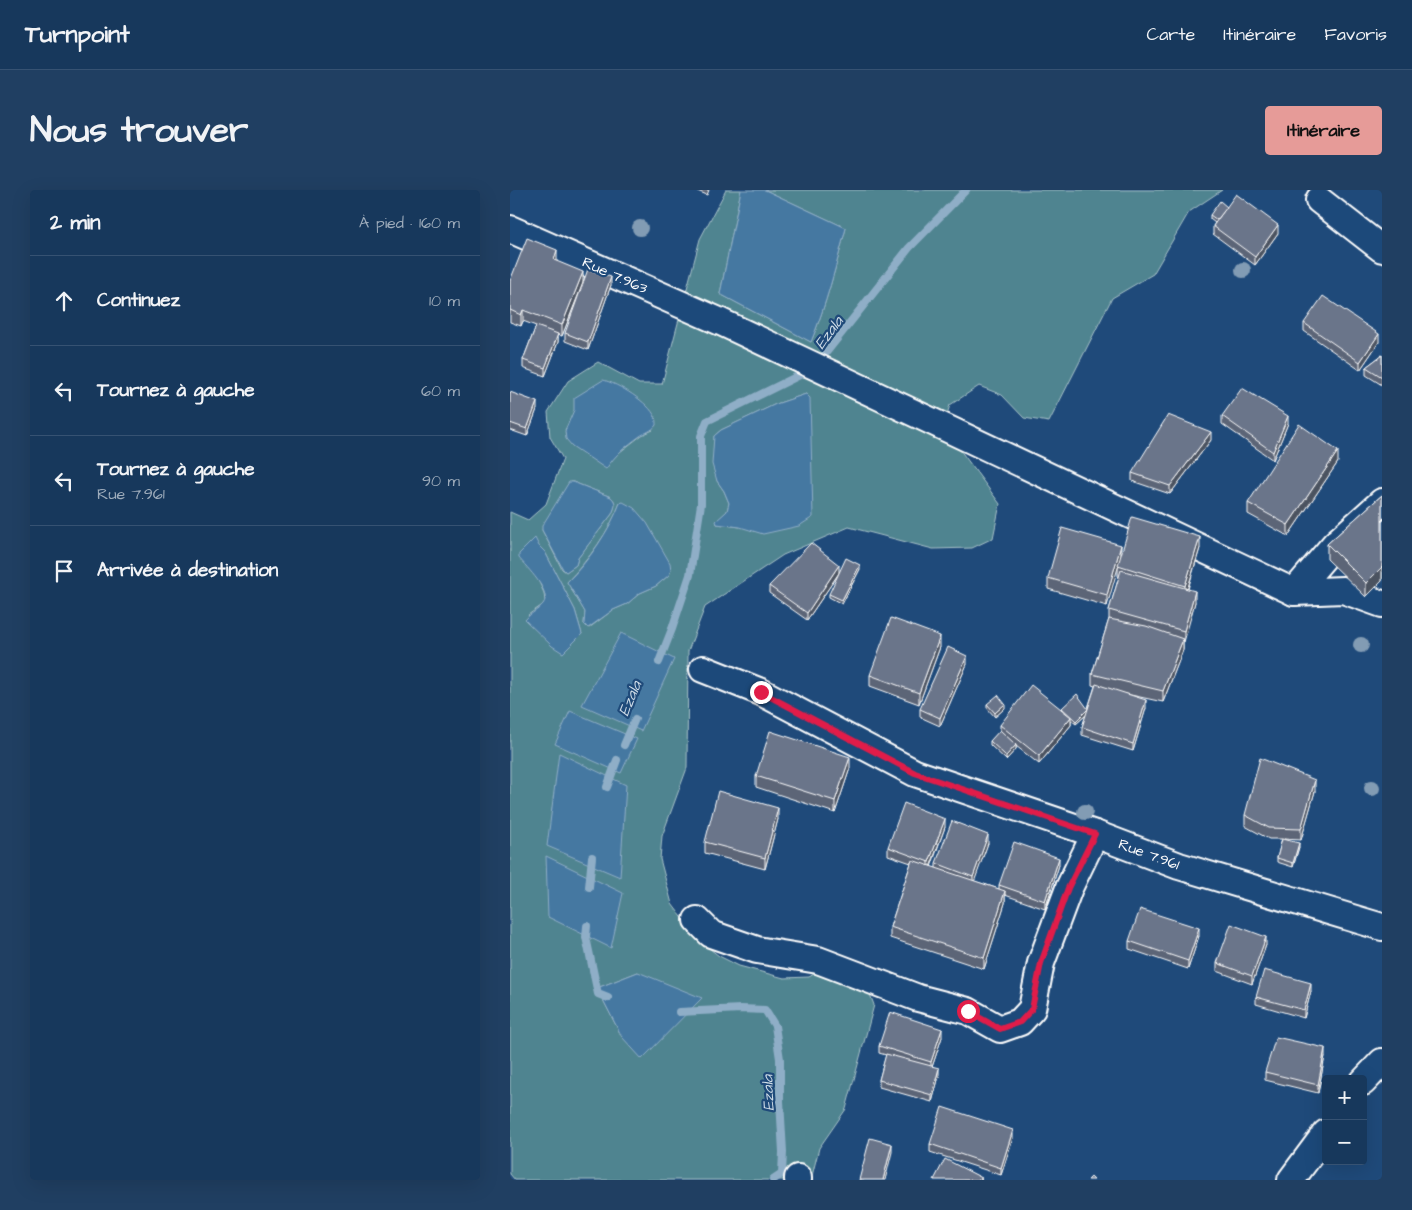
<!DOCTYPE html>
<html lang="fr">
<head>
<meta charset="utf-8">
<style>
	:root { --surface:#17385c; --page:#203f62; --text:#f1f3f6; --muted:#9eacbb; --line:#365272; --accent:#e69b98 }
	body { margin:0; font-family:"Architects Daughter",sans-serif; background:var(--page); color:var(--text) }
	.controls { position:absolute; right:15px; bottom:15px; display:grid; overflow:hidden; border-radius:5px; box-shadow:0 5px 20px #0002 }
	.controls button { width:45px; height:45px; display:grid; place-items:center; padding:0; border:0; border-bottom:1px solid var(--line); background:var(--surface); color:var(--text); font:25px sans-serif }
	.stop { position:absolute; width:15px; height:15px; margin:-11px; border:4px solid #e11d48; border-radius:50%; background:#fff }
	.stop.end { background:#e11d48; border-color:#fff; box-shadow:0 1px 5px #0008 }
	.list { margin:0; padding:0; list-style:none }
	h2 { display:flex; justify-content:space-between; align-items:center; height:65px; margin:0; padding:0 20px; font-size:21px }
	h2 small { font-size:16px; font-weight:400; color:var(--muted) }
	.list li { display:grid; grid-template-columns:32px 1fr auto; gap:15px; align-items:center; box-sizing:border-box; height:90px; padding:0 20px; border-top:1px solid var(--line) }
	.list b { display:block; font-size:19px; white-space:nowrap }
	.list p { margin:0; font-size:16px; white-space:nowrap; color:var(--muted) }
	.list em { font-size:16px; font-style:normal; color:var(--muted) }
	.icon { flex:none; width:28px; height:28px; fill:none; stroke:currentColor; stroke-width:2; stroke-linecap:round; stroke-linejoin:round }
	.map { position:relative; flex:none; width:872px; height:990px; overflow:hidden; border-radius:5px }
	header { display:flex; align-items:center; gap:30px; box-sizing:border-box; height:70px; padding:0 25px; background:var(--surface); border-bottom:1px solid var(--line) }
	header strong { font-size:24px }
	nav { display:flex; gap:28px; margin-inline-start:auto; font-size:18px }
	.intro { display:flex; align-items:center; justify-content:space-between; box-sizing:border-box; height:120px; padding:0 30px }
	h1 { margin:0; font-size:35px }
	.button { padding:12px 22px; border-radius:5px; background:var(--accent); color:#111; font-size:18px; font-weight:700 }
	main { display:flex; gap:30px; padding:0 30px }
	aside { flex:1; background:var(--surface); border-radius:5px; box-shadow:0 5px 20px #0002 }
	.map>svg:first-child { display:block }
</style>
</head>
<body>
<header>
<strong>Turnpoint</strong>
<nav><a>Carte</a><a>Itinéraire</a><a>Favoris</a></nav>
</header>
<div class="intro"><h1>Nous trouver</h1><a class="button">Itinéraire</a></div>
<main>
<aside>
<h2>2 min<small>À pied · 160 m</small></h2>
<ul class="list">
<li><svg class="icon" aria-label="ahead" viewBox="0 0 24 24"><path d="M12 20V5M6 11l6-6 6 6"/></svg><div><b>Continuez</b></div><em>10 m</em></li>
<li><svg class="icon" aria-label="left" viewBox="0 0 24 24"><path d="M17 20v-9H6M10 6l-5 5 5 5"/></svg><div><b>Tournez à gauche</b></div><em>60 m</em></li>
<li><svg class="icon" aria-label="left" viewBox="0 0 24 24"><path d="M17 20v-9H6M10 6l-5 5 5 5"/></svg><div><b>Tournez à gauche</b><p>Rue 7.961</p></div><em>90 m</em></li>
<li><svg class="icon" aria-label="arrive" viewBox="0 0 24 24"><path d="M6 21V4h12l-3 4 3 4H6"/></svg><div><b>Arrivée à destination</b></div></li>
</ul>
</aside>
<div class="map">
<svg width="872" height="990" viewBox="0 0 872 990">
	<rect width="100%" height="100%" fill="#1f4a7a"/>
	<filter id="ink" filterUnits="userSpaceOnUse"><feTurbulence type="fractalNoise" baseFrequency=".02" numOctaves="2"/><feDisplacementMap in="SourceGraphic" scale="10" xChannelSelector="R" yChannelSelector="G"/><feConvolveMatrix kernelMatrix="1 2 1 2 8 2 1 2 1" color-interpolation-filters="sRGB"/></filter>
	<g filter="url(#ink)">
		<!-- green -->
		<path fill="#508490" stroke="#a8c2c8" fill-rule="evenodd" d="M216 0H231L210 104 301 152C316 115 326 76 336 38L255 0H712L679 22 643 84 602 108 539 232 514 228 492 205 469 196 440 215 433 237 490 314 483 348 462 358 423 359 339 337 273 365 195 417 178 461 177 578 152 646 150 669 162 714 191 752 209 766 229 776 274 788 299 787 334 766 351 781 364 815 336 919 309 958 301 990H5L0 984V322L18 330 36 314 53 269 40 247 38 222 58 191 88 172 129 194H152L190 49ZM296 204 230 337 207 334V331L217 321 219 313 214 301 207 291 204 246 211 240 266 214ZM65 220 143 240 132 245 106 265 96 278 55 240ZM60 292H63L101 307C107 313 105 316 102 324L68 368 66 375 56 382 52 379 32 340ZM110 313 161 380 159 385 146 396 130 403 117 414 103 420 79 438 74 434 75 422 57 392C78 370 100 341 110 313ZM29 356 35 362 65 420 72 444 53 463 18 425 31 416 35 412 34 403 29 392ZM128 782 112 847 87 798Z"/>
		<!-- water -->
		<g fill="#4478a1" stroke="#8faec7">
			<path d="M231 0H255L336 38C326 76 316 115 301 152L210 104Z"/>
			<path d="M93 190C107 193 140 213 145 227 146 230 146 233 146 235 142 241 136 242 130 246 115 257 106 264 96 279L62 256 56 249 55 241 64 220V208Z"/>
			<path d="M296 204 300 208 303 327 289 336 253 344 230 337 207 334 206 331 217 321 219 313 214 301 207 291 202 274 204 246 211 240 266 214Z"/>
			<path d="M59 292H63L101 307C107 313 105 316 102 324L68 368 66 375 56 382 53 379 32 340V336Z"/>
			<path d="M113 312 124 318 137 333 160 373 161 380 159 385 146 396 130 403 117 414 103 420 78 438 74 434 75 422 57 392C78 372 100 340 110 313Z"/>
			<path d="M25 348 29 356 35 362 65 420 72 444 53 463 42 456 15 430C20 423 28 421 33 414 43 402 16 377 9 368V364Z"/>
			<path d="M111 443 164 469 131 541 72 515Z"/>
			<path d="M60 521 127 549 111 583 45 554Z"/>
			<path d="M49 563 116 595 110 687 37 656Z"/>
			<path d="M36 666 113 703 101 758 38 727Z"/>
			<path d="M128 782 192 808 132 869 112 847 87 798Z"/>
		</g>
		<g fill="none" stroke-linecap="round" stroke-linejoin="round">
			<!-- stream -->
			<g stroke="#8faec7" stroke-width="8">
				<path d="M310 175 315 164 399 58 456 0"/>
				<path d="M149 472 162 439 180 385 191 314V246L197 231 300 180"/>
				<path d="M114 555 125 529"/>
				<path d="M97 597 107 570"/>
				<path d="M79 697 82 667"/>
				<path d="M77 736 76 747 88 804 98 808"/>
				<path d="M169 822 231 819 255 820 265 836 270 869V911L273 962 272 984 263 990"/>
			</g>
			<!-- minor casing -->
			<g stroke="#fff" stroke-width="30">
				<g id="minor">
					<path d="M809 10 872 59"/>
					<path d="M0 39 211 132 784 402"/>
					<path d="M872 312 825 354 784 402 833 400 872 414"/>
					<path d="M193 479 251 502 405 583 585 644 669 676 872 737"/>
					<path d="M187 730 201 744 247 760 308 770 408 808 458 821 490 839 510 832 522 819 531 773 559 698 585 644"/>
					<path d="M853 892 872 872"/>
					<path d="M288 990V988"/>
					<path d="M781 990 816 943"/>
				</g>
			</g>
			<!-- minor -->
			<use href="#minor" stroke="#1f4a7a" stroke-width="26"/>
		</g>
		<!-- trees -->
		<g fill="#829cb4">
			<circle cx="130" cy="38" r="8"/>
			<circle cx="733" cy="80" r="8"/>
			<circle cx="851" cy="455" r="8"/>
			<circle cx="862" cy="598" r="8"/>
			<circle cx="575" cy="622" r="8"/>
		</g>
		<!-- wall -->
		<g fill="#5c6577" stroke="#fff">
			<path d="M185 0H199L197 5Z"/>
			<path d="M717 17 768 43 745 75 703 44V36L705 33 700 29V25Z"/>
			<path d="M47 72 73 93 52 146 48 145V152L35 186 13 178V170L26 136 13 131 11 136 0 132V91Z"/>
			<path d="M101 95 78 160 55 151V143Z"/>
			<path d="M794 133 869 152 850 180 794 141Z"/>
			<path d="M872 165V195L856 185V177Z"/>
			<path d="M0 202 27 219 17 246 0 240Z"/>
			<path d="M712 226 778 233 763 270 712 234Z"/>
			<path d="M701 250 660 304 622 291V283Z"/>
			<path d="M828 272 778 346 738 324V313Z"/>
			<path d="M872 305V391L856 407 817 369V354Z"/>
			<path d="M611 355 597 416 538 399V388Z"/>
			<path d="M690 358 678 399 685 412 673 452V460L653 512 616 504 636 518 623 561 572 545V537L576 525 566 534 561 530V535L529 574 506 556V559L496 570 480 555V551L490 541V535L552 520V518H578L585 496 582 495V484L599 429V420L609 387 608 386V375Z"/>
			<path d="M350 379 332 414 319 407V404Z"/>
			<path d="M329 383 297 430 259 403V396Z"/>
			<path d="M430 457 409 514 360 496V485Z"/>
			<path d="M457 474 430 536 410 527V519Z"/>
			<path d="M477 514 495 518 485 527 477 518Z"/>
			<path d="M340 578 325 623 246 597V586Z"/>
			<path d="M805 601 791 650 774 649 789 657 783 677 767 672V668L772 649H759L735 636V625Z"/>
			<path d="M268 629 255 679 195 663V652Z"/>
			<path d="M435 637 421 677 426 678V673L478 653 464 691 489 699V695L549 675 535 719 495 705V713L474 779 380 748V737L401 673 378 665V657Z"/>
			<path d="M689 746 678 779 619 759V751Z"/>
			<path d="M756 755 742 794 707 781V773Z"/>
			<path d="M801 801 794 828 746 814V807Z"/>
			<path d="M432 847 422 877 429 886 422 912 369 897V890L376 865 369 863V856Z"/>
			<path d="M815 866 808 903 755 890V882Z"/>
			<path d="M503 948 491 985 420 962V954Z"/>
		</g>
		<!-- shaded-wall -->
		<g fill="#4b5261" stroke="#fff">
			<path d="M768 35V43L745 75V67Z"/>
			<path d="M47 60V72L44 70Z"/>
			<path d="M73 82V93L52 146V135Z"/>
			<path d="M101 87V95L78 160V152Z"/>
			<path d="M13 120V131L11 136V125Z"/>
			<path d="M48 144V152L35 186V178Z"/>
			<path d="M869 144V152L850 180V172Z"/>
			<path d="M27 212V219L17 246V239Z"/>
			<path d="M778 226V233L763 270V262Z"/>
			<path d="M701 242V250L660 304V296Z"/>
			<path d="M828 261V272L778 346V335Z"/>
			<path d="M690 347V358L675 407V396Z"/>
			<path d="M611 355V367L597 416V405Z"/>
			<path d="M329 375V383L297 430V423Z"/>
			<path d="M350 375V379L332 414V410Z"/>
			<path d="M872 377V391L856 407V393Z"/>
			<path d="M685 401V412L674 452V441Z"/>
			<path d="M430 446V457L409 514V503Z"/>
			<path d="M673 449V460L653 512V501Z"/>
			<path d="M457 466V474L430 536V528Z"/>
			<path d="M636 510V518L623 561V554Z"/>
			<path d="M495 514V518L485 527V523Z"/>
			<path d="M578 519V523L566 534V531Z"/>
			<path d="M561 527V535L529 574V566Z"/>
			<path d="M506 555V559L496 570V566Z"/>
			<path d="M340 567V578L325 623V611Z"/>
			<path d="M805 590V601L791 650V639Z"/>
			<path d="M268 618V629L255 679V668Z"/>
			<path d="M435 629V637L419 680V672Z"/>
			<path d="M478 645V653L463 695V687Z"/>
			<path d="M789 653V657L783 677V673Z"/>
			<path d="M549 668V675L535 719V711Z"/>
			<path d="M495 701V713L474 779V768Z"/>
			<path d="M689 738V746L678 779V771Z"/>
			<path d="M756 747V755L742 794V786Z"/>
			<path d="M801 793V801L794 828V820Z"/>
			<path d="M432 839V847L421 880V872Z"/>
			<path d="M815 858V866L808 903V895Z"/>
			<path d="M429 878V886L422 912V905Z"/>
			<path d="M503 940V948L491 985V978Z"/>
			<path d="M382 954V962L375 990H373Z"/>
		</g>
		<!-- building -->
		<g fill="#6b758a" stroke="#fff">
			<path d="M726 4 768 35 745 67 703 36Z"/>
			<path d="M710 11 717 17 707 30 700 25Z"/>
			<path d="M17 48 47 60 44 70 73 82 52 135 13 120 11 125 0 120V91Z"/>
			<path d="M78 79 101 87 78 152 55 143Z"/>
			<path d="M813 106 869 144 850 172 794 133Z"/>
			<path d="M26 136 48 144 35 178 13 170Z"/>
			<path d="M872 165V187L856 177Z"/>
			<path d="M732 198 778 226 763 262 712 226Z"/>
			<path d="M0 202 27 212 17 239 0 233Z"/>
			<path d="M658 225 701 242 660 296 622 283Z"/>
			<path d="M789 234 828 261 778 335 738 313Z"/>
			<path d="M872 305V377L856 393 817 354Z"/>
			<path d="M622 327 690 347 675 396 608 375Z"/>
			<path d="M552 338 611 355 597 405 538 388Z"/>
			<path d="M301 353 329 375 297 423 259 396Z"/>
			<path d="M336 368 350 375 332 410 319 404Z"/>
			<path d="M611 380 685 401 674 441 599 420Z"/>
			<path d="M381 428 430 446 409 503 360 485Z"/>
			<path d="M599 429 636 436 673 449 653 501 582 484Z"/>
			<path d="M438 457 457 466 430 528 410 519Z"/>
			<path d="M586 494 636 510 623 554 572 537Z"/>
			<path d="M521 495 561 527 529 566 490 535Z"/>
			<path d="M567 504 578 519 566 531 552 518Z"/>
			<path d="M488 505 495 514 485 523 477 514Z"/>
			<path d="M490 540 506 555 496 566 480 551Z"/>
			<path d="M260 541 340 567 325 611 246 586Z"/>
			<path d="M750 568 805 590 791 639 759 638 735 625Z"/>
			<path d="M208 601 268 618 255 668 195 652Z"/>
			<path d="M394 613 435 629 419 672 378 657Z"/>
			<path d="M442 631 478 645 463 687 426 673Z"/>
			<path d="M772 649 789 653 783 673 767 668Z"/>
			<path d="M504 652 549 668 535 711 489 695Z"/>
			<path d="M402 670 495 701 474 768 380 737Z"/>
			<path d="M630 719 689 738 678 771 619 751Z"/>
			<path d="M721 734 756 747 742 786 707 773Z"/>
			<path d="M754 780 801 793 794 820 746 807Z"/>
			<path d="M380 822 432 839 421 872 369 856Z"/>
			<path d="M766 847 815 858 808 895 755 882Z"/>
			<path d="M376 864 429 878 422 905 369 890Z"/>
			<path d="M432 917 503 940 491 978 420 954Z"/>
			<path d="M360 948 382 954 373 990H349Z"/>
			<path d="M435 969 472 988 471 990H424Z"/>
			<path d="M581 987 584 990H578Z"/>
		</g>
	</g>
	<g fill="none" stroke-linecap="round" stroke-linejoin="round" filter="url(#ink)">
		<!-- route -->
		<path stroke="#e11d48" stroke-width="6" d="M251 502 405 583 585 644 558 698 531 773 522 819 510 832 490 839 458 821"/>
	</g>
	<g text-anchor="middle" stroke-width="4.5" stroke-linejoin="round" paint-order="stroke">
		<!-- street labels -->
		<g font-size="15" fill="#fff" stroke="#1f4a7a">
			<text transform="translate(105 85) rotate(24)" y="5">Rue 7.963</text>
			<text transform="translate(639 664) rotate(20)" y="5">Rue 7.961</text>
		</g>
		<!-- water labels -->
		<g font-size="16" font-style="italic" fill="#d0dde8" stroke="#1f4a7a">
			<text transform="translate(318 142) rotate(-53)" y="6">Ezala</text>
			<text transform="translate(119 508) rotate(-67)" y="6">Ezala</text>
			<text transform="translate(257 903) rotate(-92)" y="6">Ezala</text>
		</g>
	</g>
</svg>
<div class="controls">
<button>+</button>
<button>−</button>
</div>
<div class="stop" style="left:458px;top:821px"></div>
<div class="stop end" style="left:251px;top:502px"></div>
</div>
</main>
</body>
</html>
